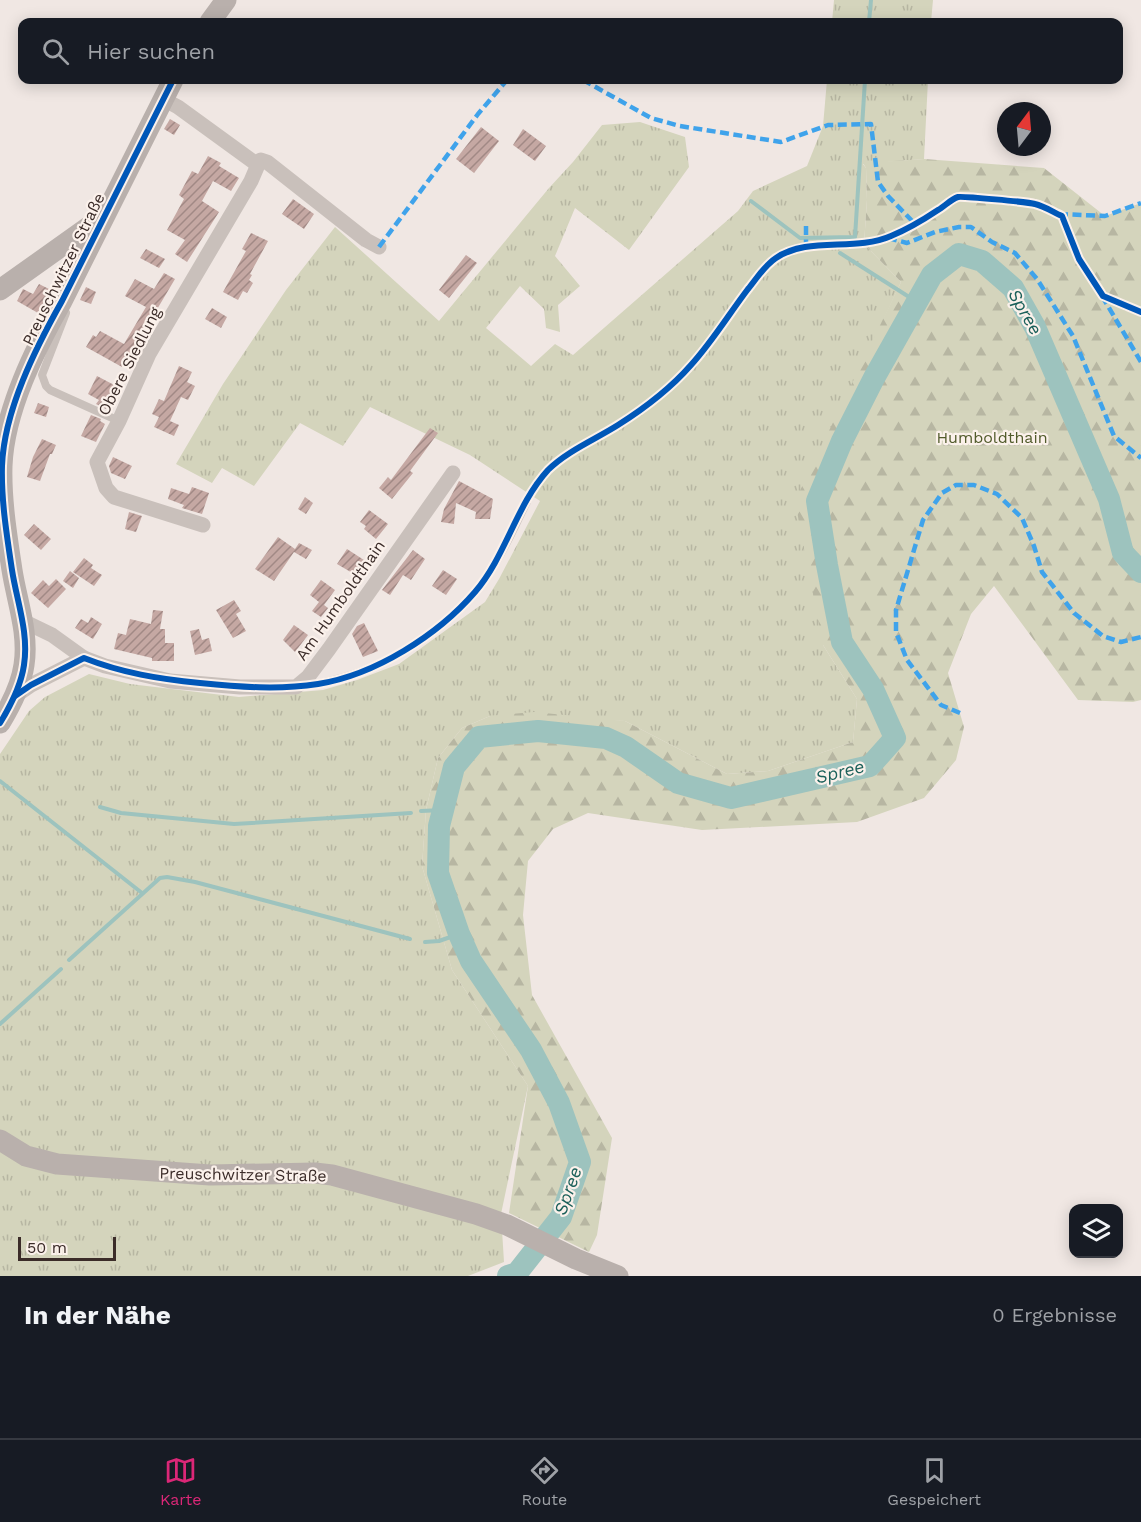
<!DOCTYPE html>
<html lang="de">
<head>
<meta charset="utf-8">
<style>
	:root { --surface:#171b24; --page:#20242c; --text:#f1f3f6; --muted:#9ea1a6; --line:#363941; --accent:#db2777 }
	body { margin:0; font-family:"Work Sans",sans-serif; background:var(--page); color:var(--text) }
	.controls { position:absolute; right:18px; bottom:18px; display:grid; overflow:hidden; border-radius:12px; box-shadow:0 3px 15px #0003 }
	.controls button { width:54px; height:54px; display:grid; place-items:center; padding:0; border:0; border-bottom:2px solid var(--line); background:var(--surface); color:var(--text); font:30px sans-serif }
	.compass { position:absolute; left:997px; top:102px; width:54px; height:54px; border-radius:50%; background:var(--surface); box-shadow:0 3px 15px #0003; rotate:16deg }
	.scale { position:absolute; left:18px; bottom:15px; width:98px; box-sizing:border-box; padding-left:6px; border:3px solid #3b2c29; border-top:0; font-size:16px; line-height:21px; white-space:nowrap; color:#3b2c29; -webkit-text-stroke:4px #fbf1eb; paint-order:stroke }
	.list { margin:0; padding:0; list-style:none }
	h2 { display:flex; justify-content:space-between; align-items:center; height:78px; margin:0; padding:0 24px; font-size:26px }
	h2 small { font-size:20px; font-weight:400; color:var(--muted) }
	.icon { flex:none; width:33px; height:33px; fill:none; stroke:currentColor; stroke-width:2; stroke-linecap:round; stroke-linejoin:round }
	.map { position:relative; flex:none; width:1141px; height:1276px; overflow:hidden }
	.search { position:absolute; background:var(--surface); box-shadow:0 3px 15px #0003; left:18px; right:18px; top:18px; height:66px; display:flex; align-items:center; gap:15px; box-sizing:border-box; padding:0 21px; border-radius:12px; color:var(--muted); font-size:22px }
	.sheet { height:162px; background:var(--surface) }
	nav { display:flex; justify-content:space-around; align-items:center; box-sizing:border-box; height:84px; border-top:2px solid var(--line); background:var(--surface); font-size:16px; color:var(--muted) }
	nav a { display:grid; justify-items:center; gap:3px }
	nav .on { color:var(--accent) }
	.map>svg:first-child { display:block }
</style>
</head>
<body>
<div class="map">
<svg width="1141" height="1276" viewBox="0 0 1141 1276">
	<defs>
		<pattern id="grass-tufts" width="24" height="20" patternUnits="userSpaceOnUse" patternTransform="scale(1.5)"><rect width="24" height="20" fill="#d4d4bc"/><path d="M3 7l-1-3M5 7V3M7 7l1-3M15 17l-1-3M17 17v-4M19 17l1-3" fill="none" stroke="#b7b6a2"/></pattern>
		<pattern id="forest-firs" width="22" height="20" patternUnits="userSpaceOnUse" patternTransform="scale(1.5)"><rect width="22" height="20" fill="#d4d4bc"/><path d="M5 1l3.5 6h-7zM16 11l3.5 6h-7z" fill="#b7b6a2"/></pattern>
		<pattern id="building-hatch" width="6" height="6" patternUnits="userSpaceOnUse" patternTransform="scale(1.5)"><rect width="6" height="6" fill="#c5a8a3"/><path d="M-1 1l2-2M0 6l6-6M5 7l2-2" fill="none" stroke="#a18985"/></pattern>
	</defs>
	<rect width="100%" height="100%" fill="#f0e7e3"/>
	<!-- grass -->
	<g fill="url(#grass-tufts)">
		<path d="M834 0H933L931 22H832Z"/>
		<path d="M827 80H928L924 159 863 164 866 168 867 200 864 244 901 282 854 383 823 645 857 699 853 742 768 771 727 774 625 721 490 716 462 728 438 758 426 810 422 866 452 970 528 1086 501 1214 504 1262 468 1276H0V754L29 711 45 697 89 674 130 684 239 697 323 690 357 680 399 664 485 602 499 579 540 501 470 455 370 407 343 446 300 423 254 486 222 468 212 483 176 464 223 384 286 290 335 227 439 321 549 188 573 162 602 125 640 122 685 137 689 167 629 250 575 208 555 256 580 286 558 305 560 332 546 328 544 309 520 286 486 328 531 366 555 344 573 355 738 211 753 191 807 166 823 126Z"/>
	</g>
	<!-- forest -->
	<path fill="url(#forest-firs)" d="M924 159 1044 168 1105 216 1141 203V700L1133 702 1078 700 994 586 971 614 948 673 964 727 956 760 924 798 857 822 702 830 588 813 553 829 528 861 523 915 532 995 612 1138 597 1235 589 1252 509 1213 528 1086 452 970 422 866 426 810 438 758 462 728 490 716 534 712 625 721 727 774 768 771 853 742 857 699 823 645 795 501 901 282 864 244 867 200 866 168 863 163Z"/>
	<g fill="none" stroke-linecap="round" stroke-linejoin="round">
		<!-- stream -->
		<g stroke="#9dc3be" stroke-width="4">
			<path d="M869 22 871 0"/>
			<path d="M751 201 800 238 855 237 865 80"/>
			<path d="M840 253 917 302"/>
			<path d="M0 781 142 893"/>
			<path d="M100 807 121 813 234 824 411 813"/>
			<path d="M421 811 443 810"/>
			<path d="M425 942 439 941 459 934"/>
			<path d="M69 960 160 878 167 877 195 882 410 939"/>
			<path d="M0 1024 61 969"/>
		</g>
		<!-- river -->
		<path stroke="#9dc3be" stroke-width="22" d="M508 1276 517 1273 561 1217 580 1162 559 1103 531 1050 471 961 459 934 438 873 439 826 454 767 479 737 538 731 606 738 626 747 678 783 731 798 870 766 895 738 873 689 842 642 827 565 817 501 842 441 874 378 932 275 959 254 982 261 1013 288 1035 327 1109 499 1123 553 1141 572"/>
	</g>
	<!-- building -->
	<g fill="url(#building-hatch)">
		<path d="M170 119 180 125 174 135 164 129Z"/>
		<path d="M481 127 499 141 474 173 456 159Z"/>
		<path d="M523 129 546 146 535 161 513 145Z"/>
		<path d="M208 156 221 163 219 166 239 178 231 191 213 181 202 201 219 212 187 262 175 254 185 240 167 230 184 199 179 195 192 171 198 174Z"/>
		<path d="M293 199 314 214 304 229 282 214Z"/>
		<path d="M251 233 268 241 250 274 252 275 249 280 253 283 247 293 243 291 238 300 223 292 246 251 242 249Z"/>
		<path d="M146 249 165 259 159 268 140 258Z"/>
		<path d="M466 255 477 263 449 298 439 290Z"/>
		<path d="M164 273 175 279 156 311 159 313 129 363 125 361 122 367 86 347 93 335 96 337 100 331 124 344 146 307 125 296 135 279 154 289Z"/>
		<path d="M39 284 51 290 38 313 17 301 23 289 33 294Z"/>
		<path d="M86 287 96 292 91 304 80 300Z"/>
		<path d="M212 308 227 317 221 328 205 319Z"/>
		<path d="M179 366 192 372 187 382 195 386 188 400 181 397 170 421 179 425 174 436 154 427 159 417 152 414 159 399 164 401Z"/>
		<path d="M97 376 118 387 106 409 96 404 99 400 88 394Z"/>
		<path d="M38 403 49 407 46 417 34 413Z"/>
		<path d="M91 415 101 419 100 421 105 424 96 442 81 436Z"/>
		<path d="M430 428 438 433 410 471 413 473 392 499 379 488 388 477 391 480Z"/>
		<path d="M42 439 56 445 52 454H50L40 481 27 477 33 457Z"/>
		<path d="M113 457 132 466 125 479 111 473 109 466Z"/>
		<path d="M459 481 493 499 490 519H475L476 512 456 503 454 524 441 522 444 509Z"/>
		<path d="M192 487 209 493 202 514 182 508 184 505 168 499 171 488 189 494Z"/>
		<path d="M305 497 313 503 306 514 298 509Z"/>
		<path d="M369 510 388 524 376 539 364 529 366 526 360 522Z"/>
		<path d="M129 512 142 516 136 532 125 529Z"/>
		<path d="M34 524 51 539 41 550 24 535Z"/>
		<path d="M278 537 295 549 299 543 312 550 306 559 294 552 274 581 255 569Z"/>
		<path d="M347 549 367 562 359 574 361 578 337 564Z"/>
		<path d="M413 550 425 559 411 580 403 575 390 595 382 590Z"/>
		<path d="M84 558 93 565 91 568 102 575 94 586 73 572Z"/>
		<path d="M443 570 457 579 446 595 432 586Z"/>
		<path d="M70 571 79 578 73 588 63 581Z"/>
		<path d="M56 579 66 589 48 608 31 593 43 580 49 586Z"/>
		<path d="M321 580 335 590 324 605 328 608 321 617 312 611 319 602 310 595Z"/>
		<path d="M234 600 241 611 236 614 246 631 233 638 216 610Z"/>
		<path d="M153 610 163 611 160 629H165V643H174V661H152V658L114 649 118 633 126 635 130 619 151 624Z"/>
		<path d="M91 617 102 624 93 639 75 628 81 619 88 623Z"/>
		<path d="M364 623 378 651 363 657 352 634 357 626Z"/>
		<path d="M294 625 308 635 295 652 283 640Z"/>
		<path d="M199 629 202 640 209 638 212 651 195 655 190 631Z"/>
	</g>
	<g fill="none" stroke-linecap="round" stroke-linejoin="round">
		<!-- lane -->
		<g stroke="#c9c0bb" stroke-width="8">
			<path d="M66 313 42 375 46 386 50 390 119 421"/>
			<path d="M303 686C376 676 449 634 490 572 505 550 515 525 527 502"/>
		</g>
		<!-- street -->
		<g stroke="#c9c0bb" stroke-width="15">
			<path d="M163 99 178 107 255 163 261 160 267 162 366 240 379 247"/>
			<path d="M203 525 114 497 106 488 97 462 119 421 149 354 251 181 257 167 255 163"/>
			<path d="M23 621 52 635 84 658 105 666 170 681 240 687H296L308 677 329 649 453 473"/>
			<path d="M15 696 31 685 84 658"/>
		</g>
		<!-- secondary -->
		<g stroke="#b9b0ac" stroke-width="21">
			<path d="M210 22 226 0"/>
			<path d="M0 290 101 218"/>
			<path d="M0 723C11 705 21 686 24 665 29 633 17 602 12 570 7 537 1 500 2 466 4 411 35 349 62 301L173 80"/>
			<path d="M0 1140 26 1156 57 1164 210 1175 315 1173 332 1175 476 1214 507 1225 576 1259 618 1276"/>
		</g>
		<!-- quiet -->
		<g stroke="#3fa3eb" stroke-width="4.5" stroke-dasharray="9 4.5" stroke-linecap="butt">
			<path d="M583 80 651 118 680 126 781 142 828 125 871 124 878 182 888 196 916 225"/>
			<path d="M1059 214 1105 216 1141 203"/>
			<path d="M806 226V247"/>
			<path d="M888 238 907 243 935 232 959 227H971L992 242 1015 253 1037 279 1073 336 1114 436 1141 458"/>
			<path d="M379 247 478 114 507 80"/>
			<path d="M1102 296 1141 362"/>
			<path d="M960 713 941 705 907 660 896 632V610L923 520 942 493 956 485H974L997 494 1022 518 1034 546 1042 572 1074 613 1103 636 1121 642 1141 637"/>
		</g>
		<!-- cycleway casing -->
		<g stroke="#fbf1eb" stroke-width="10">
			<g id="cycleway">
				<path d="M15 696 31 685 84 658C122 673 159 679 200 683 239 687 279 690 318 684 375 675 438 635 475 592 506 556 516 505 548 470 567 451 596 439 618 425 645 408 670 389 691 365 712 342 729 314 748 289 757 278 764 266 776 258 808 236 855 252 891 236 908 229 923 220 938 210 944 207 951 199 958 197 962 196 1028 202 1035 204 1044 206 1053 212 1062 216L1079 259 1103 296 1141 312"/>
				<path d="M0 723C11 705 21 686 24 665 29 633 17 602 12 570 7 537 1 500 2 466 4 411 35 349 62 301L173 80"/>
			</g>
		</g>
		<!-- cycleway -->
		<use href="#cycleway" stroke="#0057b8" stroke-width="6"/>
	</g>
	<g text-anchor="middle" stroke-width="4.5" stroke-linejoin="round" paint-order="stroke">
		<!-- street labels -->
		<g font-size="16" fill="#3b2c29" stroke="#fbf1eb">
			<text transform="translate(63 269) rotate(-64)" y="6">Preuschwitzer Straße</text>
			<text transform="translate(129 361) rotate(-63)" y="6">Obere Siedlung</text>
			<text transform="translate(340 600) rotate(-55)" y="6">Am Humboldthain</text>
			<text transform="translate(243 1174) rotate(1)" y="6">Preuschwitzer Straße</text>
		</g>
		<!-- park labels -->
		<g font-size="16" fill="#515b2b" stroke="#fbf1eb">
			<text x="992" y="443">Humboldthain</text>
		</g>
		<!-- water labels -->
		<g font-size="18" font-style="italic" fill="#1b605a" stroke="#fbf1eb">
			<text transform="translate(1025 312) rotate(60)" y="6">Spree</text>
			<text transform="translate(840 772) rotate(-14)" y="6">Spree</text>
			<text transform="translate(568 1191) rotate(-70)" y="6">Spree</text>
		</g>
	</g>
</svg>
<div class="controls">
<button><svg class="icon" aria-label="layers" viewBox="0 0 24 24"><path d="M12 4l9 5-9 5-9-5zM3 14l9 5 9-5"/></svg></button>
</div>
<svg class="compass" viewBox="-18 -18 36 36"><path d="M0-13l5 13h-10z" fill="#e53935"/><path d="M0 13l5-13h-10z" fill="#9ea1a6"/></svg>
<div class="scale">50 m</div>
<div class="search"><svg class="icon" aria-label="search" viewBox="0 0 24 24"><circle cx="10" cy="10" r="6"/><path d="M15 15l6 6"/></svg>Hier suchen</div>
</div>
<section class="sheet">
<h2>In der Nähe<small>0 Ergebnisse</small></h2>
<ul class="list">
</ul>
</section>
<nav>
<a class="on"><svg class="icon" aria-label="map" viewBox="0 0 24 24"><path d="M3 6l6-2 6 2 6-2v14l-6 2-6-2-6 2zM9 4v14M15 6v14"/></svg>Karte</a>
<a><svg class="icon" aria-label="directions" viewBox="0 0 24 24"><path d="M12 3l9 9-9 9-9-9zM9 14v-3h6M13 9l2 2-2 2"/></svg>Route</a>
<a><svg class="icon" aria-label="saved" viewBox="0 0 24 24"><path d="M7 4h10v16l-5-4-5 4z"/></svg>Gespeichert</a>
</nav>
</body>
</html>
